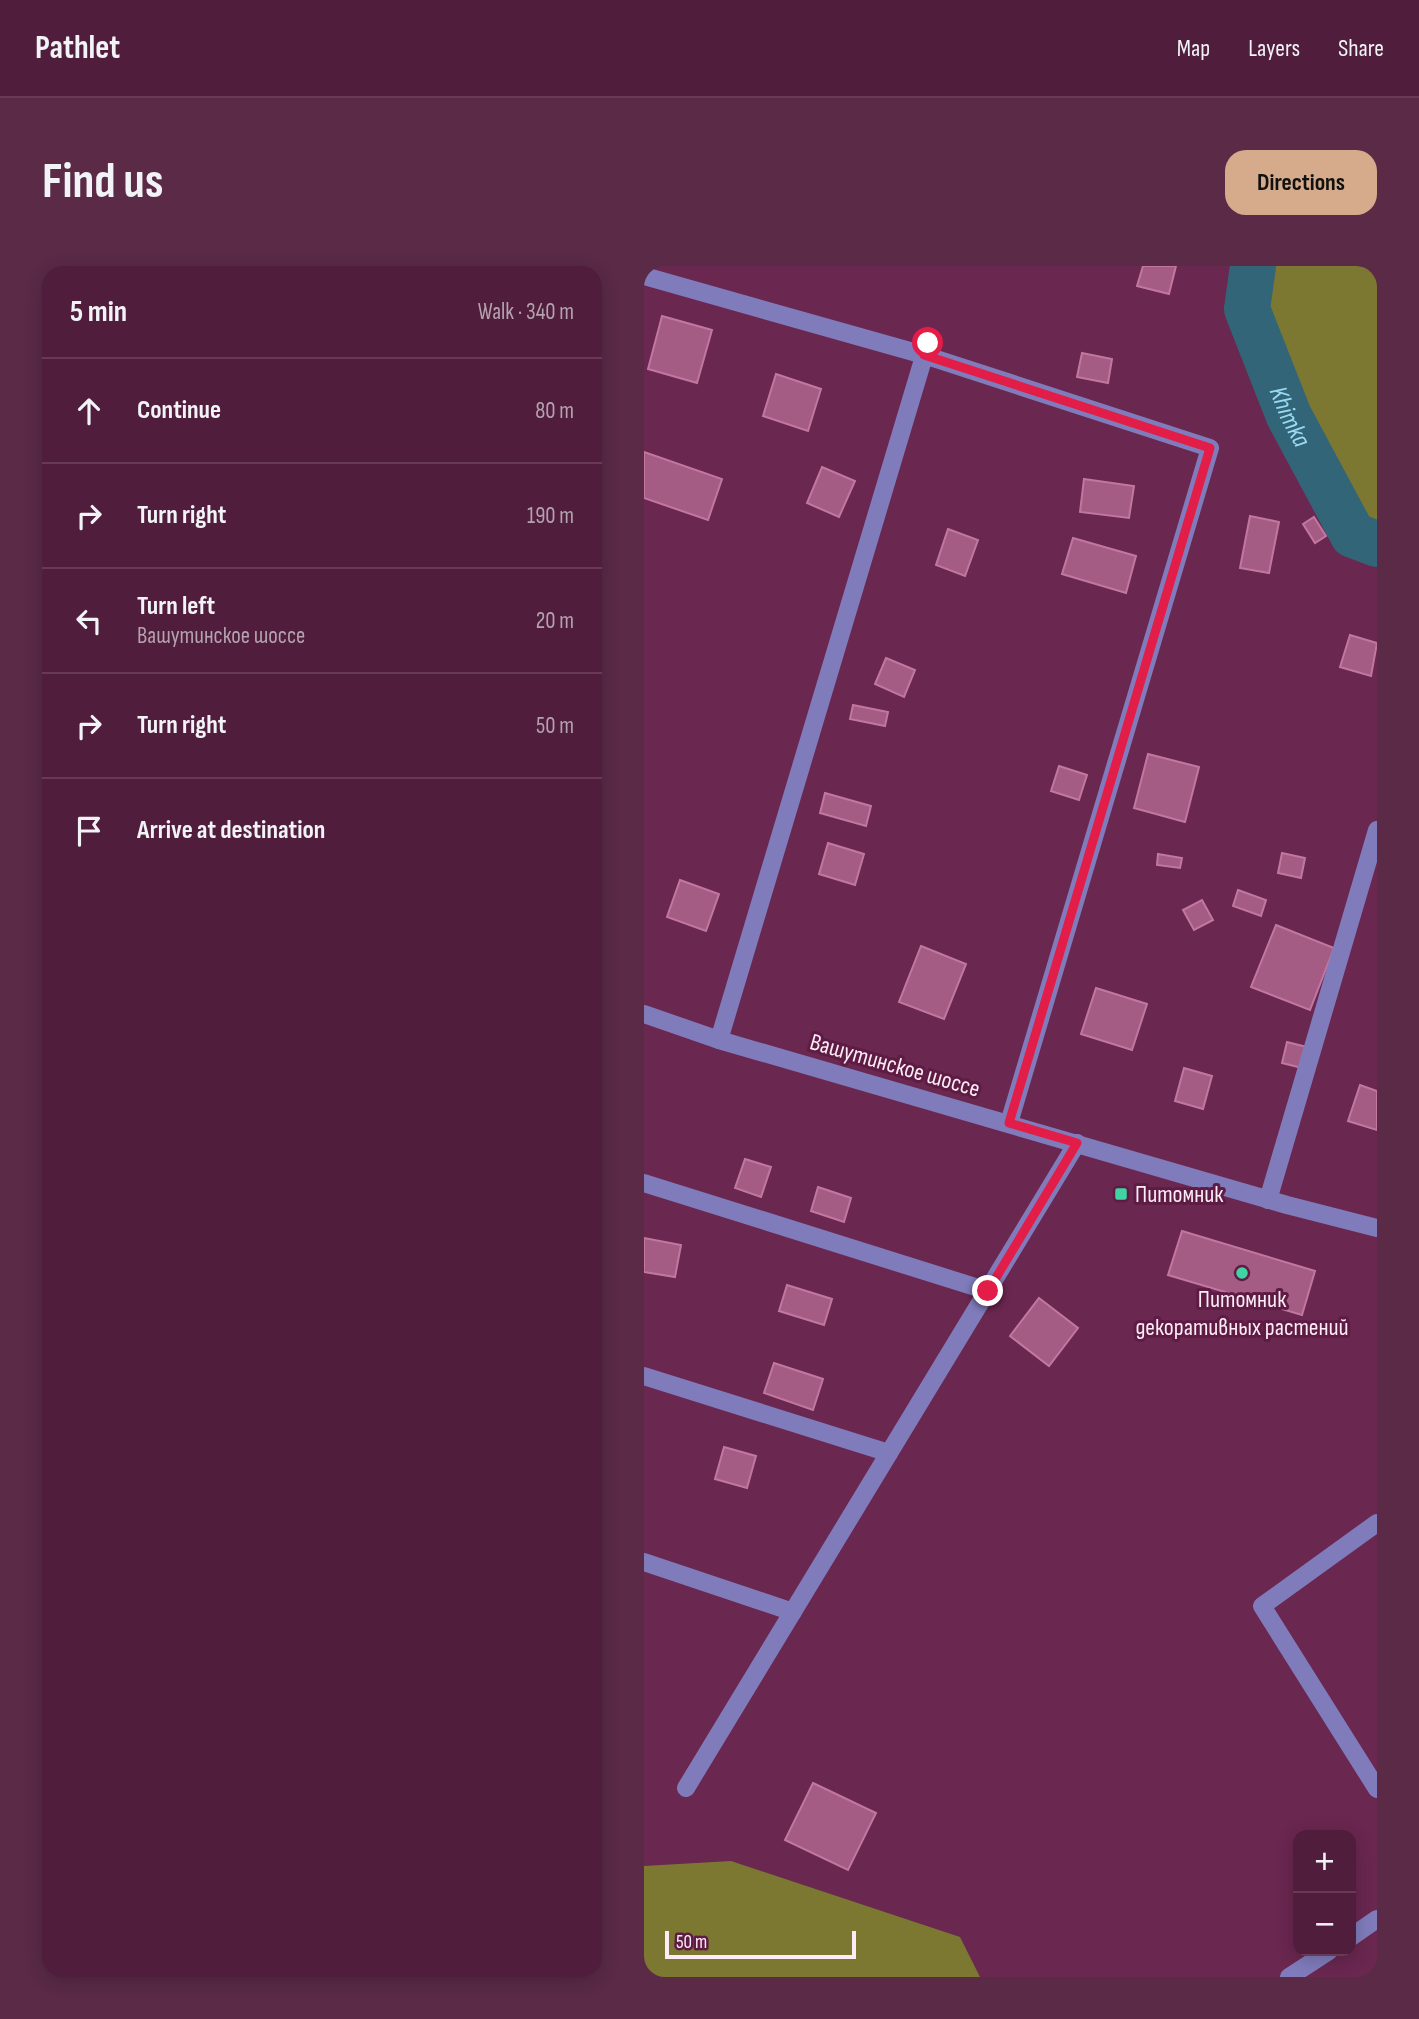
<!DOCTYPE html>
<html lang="en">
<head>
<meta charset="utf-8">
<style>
	:root { --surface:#501d3c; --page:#5a2a47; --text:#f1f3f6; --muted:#b4a2af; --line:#673b56; --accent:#d6ab8b }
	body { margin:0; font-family:"Sofia Sans Condensed",sans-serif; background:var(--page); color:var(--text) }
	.controls { position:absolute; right:21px; bottom:21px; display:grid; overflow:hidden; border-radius:14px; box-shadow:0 4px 18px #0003 }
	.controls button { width:63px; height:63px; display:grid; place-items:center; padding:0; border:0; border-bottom:2px solid var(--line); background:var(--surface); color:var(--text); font:35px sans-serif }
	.scale { position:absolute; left:21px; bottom:18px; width:191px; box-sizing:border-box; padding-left:7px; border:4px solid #fdecf5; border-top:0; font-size:19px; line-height:24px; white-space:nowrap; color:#fdecf5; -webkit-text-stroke:5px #5e1c45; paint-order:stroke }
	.stop { position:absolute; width:21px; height:21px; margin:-16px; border:5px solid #e11d48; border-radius:50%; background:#fff }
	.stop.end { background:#e11d48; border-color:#fff; box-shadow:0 2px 7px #0008 }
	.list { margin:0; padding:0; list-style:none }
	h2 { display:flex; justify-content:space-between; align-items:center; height:91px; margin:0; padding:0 28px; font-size:30px }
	h2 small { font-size:23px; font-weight:400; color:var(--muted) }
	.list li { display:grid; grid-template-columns:46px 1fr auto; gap:21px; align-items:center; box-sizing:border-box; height:105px; padding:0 28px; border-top:2px solid var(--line) }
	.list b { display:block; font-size:26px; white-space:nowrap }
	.list p { margin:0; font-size:23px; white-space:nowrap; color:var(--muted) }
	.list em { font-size:23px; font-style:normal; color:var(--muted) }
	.icon { flex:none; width:38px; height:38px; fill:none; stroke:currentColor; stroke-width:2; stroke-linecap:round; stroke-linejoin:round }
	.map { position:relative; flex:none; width:733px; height:1711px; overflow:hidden; border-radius:21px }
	header { display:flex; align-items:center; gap:42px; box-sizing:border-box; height:98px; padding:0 35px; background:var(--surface); border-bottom:2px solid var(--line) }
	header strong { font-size:33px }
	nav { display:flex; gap:38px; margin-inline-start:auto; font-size:24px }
	.intro { display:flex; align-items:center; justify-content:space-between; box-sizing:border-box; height:168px; padding:0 42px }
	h1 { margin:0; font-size:49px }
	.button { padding:18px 32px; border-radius:21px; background:var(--accent); color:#111; font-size:24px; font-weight:700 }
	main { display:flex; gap:42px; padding:0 42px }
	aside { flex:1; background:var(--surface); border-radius:21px; box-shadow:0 4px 18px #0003 }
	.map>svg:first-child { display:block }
</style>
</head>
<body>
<header>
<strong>Pathlet</strong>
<nav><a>Map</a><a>Layers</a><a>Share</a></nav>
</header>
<div class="intro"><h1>Find us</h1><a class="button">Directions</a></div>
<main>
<aside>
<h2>5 min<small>Walk · 340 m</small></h2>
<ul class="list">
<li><svg class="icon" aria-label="ahead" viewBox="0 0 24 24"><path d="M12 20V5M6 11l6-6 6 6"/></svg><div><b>Continue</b></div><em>80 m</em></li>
<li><svg class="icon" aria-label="right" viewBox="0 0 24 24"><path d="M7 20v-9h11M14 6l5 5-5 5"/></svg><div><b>Turn right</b></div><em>190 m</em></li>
<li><svg class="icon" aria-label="left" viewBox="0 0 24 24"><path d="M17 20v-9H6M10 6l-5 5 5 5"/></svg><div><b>Turn left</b><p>Вашутинское шоссе</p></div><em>20 m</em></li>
<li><svg class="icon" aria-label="right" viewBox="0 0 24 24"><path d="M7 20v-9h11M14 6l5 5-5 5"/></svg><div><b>Turn right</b></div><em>50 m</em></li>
<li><svg class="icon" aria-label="arrive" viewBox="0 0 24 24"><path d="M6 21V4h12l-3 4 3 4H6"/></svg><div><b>Arrive at destination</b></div></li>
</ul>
</aside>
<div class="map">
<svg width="733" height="1711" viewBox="0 0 733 1711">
	<rect width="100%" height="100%" fill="#6a2750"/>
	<!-- forest -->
	<g fill="#7c7831">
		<path d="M609 0H733V278L709 269 645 150 603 43Z"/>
		<path d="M87 1595 316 1671 336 1711H0V1600Z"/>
	</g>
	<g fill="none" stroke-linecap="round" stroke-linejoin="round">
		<!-- river -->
		<path stroke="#336578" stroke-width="46" id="s1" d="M609 0 603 43 645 150 709 269 733 278"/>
	</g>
	<!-- building -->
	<g fill="#a45c85" stroke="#c277a1" stroke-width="2">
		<path d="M499 0H532L525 28 493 20Z"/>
		<path d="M18 50 68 64 53 117 4 103Z"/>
		<path d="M438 87 468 93 464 117 433 111Z"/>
		<path d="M132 108 177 123 164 165 119 150Z"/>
		<path d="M0 186 78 213 64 254 0 232Z"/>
		<path d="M178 201 211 215 195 251 163 237Z"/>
		<path d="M440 213 490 220 485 252 436 246Z"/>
		<path d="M606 250 635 256 625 307 596 302Z"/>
		<path d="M670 251 682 270 671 277 659 258Z"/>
		<path d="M304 263 334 274 321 310 292 299Z"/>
		<path d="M429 272 492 290 482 327 418 308Z"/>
		<path d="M706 369 733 377 727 410 696 401Z"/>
		<path d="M242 392 271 404 260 431 231 418Z"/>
		<path d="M209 439 244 446 241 460 206 453Z"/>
		<path d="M504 488 555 501 541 556 490 542Z"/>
		<path d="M415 500 443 509 435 534 407 525Z"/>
		<path d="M181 527 227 540 222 560 176 547Z"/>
		<path d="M184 577 220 588 211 619 175 608Z"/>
		<path d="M638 587 661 592 657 612 634 607Z"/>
		<path d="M514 588 538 592 536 602 513 599Z"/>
		<path d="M36 614 75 628 62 665 23 651Z"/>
		<path d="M594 624 622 634 617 650 589 640Z"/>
		<path d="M558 634 569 654 550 664 539 644Z"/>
		<path d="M632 659 690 682 666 744 607 721Z"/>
		<path d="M277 680 322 698 300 753 255 736Z"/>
		<path d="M452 722 503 738 488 784 437 768Z"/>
		<path d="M643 776 663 781 658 802 638 797Z"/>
		<path d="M540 802 568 810 559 843 531 835Z"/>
		<path d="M716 819 733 825V864L704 855Z"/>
		<path d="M101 893 127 901 117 931 91 922Z"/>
		<path d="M174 921 207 932 200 956 167 945Z"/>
		<path d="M538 965 671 1005 658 1049 524 1009Z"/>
		<path d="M0 972 37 979 31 1011 0 1006Z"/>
		<path d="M143 1019 188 1033 180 1059 135 1045Z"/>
		<path d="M395 1032 434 1062 405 1100 366 1070Z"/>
		<path d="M130 1097 179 1113 169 1144 120 1127Z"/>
		<path d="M80 1181 112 1190 103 1222 71 1213Z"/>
		<path d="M169 1517 232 1547 204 1604 141 1574Z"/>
	</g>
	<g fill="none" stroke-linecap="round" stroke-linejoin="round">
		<!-- minor -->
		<g stroke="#807cbc" stroke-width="18">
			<path d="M0 10 280 89 566 182 365 857"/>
			<path d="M0 748 75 774 643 939 733 962"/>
			<path d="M75 774 284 77"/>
			<path d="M0 917 344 1025"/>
			<path d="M624 934 733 564"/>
			<path d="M0 1110 245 1187"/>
			<path d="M733 1257 618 1340 733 1523"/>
			<path d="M0 1296 149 1346"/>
			<path d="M42 1522 433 877"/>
			<path d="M707 1671 733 1653"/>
			<path d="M645 1711 685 1685"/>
		</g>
	</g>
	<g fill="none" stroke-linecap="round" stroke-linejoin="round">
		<!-- route -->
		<path stroke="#e11d48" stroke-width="9" d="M284 77 280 89 566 182 365 857 433 877 344 1025"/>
	</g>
	<!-- markers -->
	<g fill="#40d4a2" stroke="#5e1c45" stroke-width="2.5">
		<rect x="470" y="921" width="14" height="14" rx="3.5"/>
		<circle cx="598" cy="1007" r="7"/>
	</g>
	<g text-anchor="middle" stroke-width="6" stroke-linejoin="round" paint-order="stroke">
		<!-- street labels -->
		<g font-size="24" fill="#fdecf5" stroke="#5e1c45">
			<text transform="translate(251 799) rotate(16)" y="8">Вашутинское шоссе</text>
		</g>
		<!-- poi labels -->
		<g font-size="24" fill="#fdecf5" stroke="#5e1c45" text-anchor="start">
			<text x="491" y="936">Питомник</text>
			<text x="598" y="1041" text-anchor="middle">Питомник<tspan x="598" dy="28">декоративных растений</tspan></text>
		</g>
		<!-- water labels -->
		<g font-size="26" font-style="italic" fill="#9ad9f3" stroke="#5e1c45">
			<text dy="9" stroke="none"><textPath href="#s1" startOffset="159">Khimka</textPath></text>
		</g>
	</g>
</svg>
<div class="controls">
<button>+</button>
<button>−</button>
</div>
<div class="scale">50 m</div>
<div class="stop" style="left:284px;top:77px"></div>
<div class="stop end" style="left:344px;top:1025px"></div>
</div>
</main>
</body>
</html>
